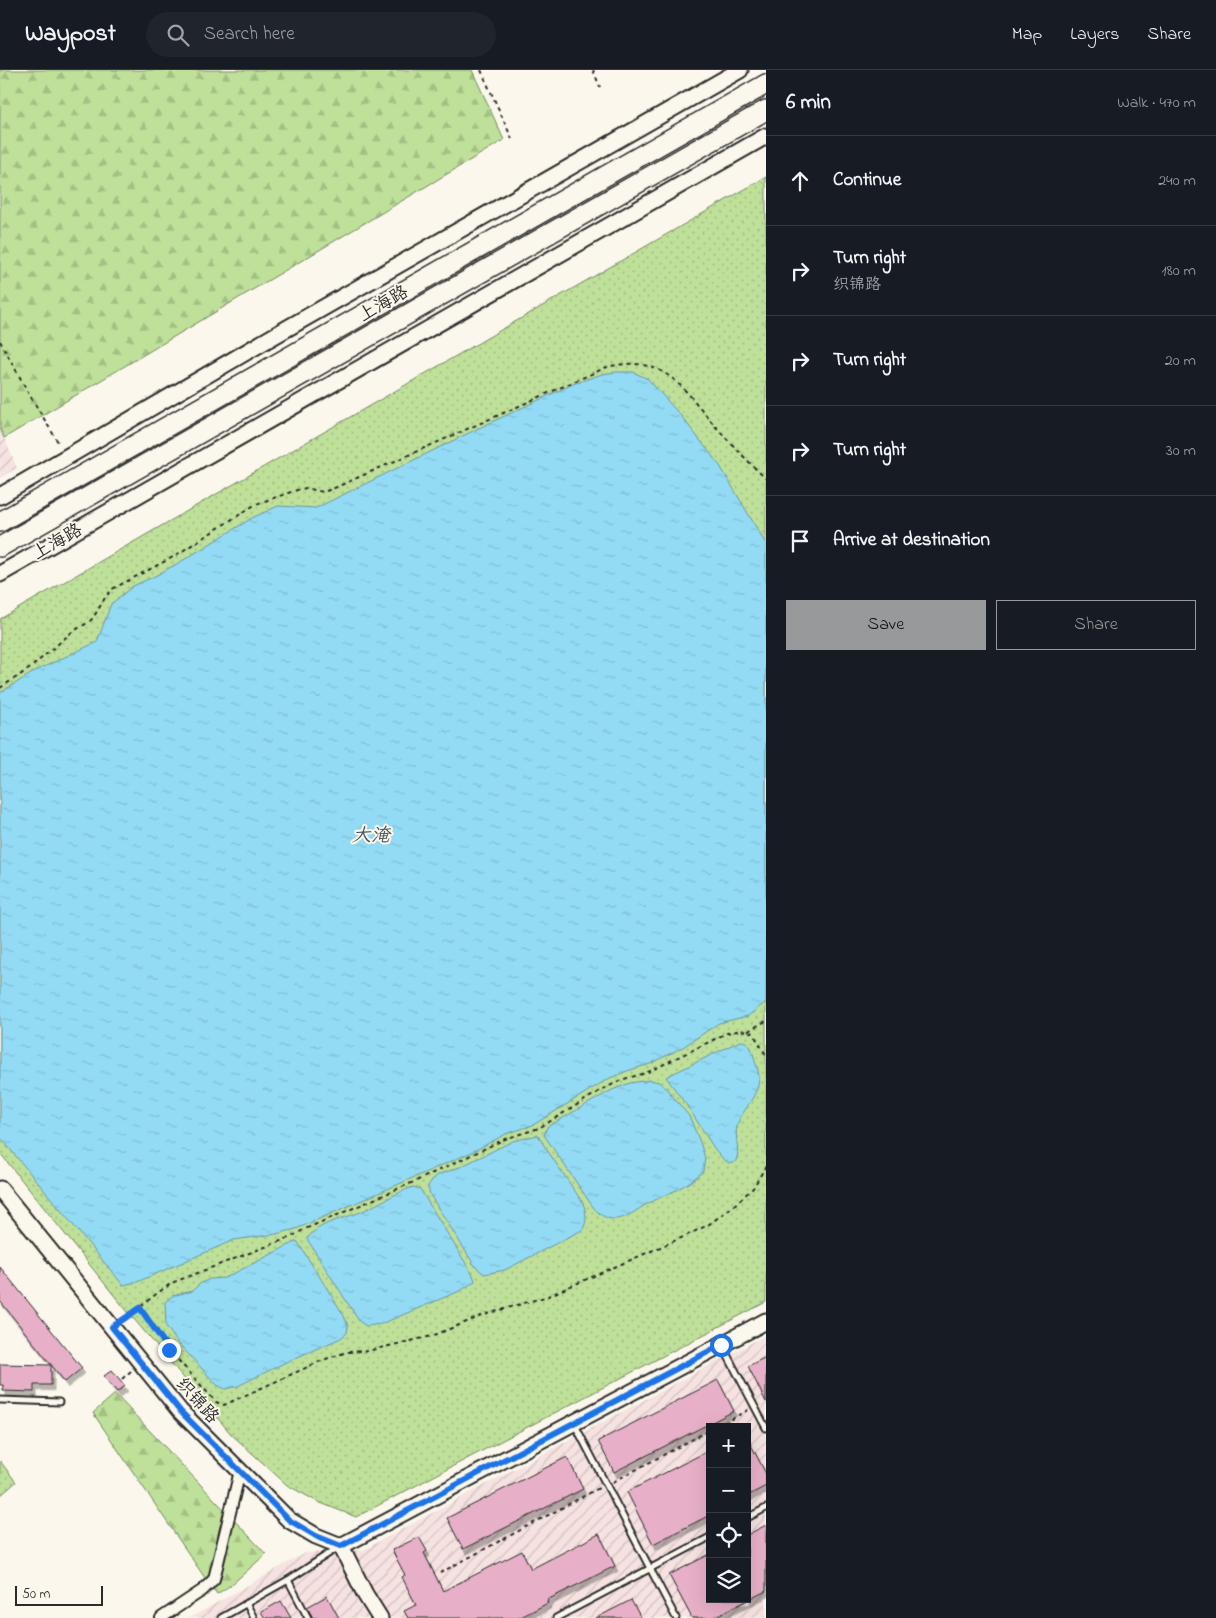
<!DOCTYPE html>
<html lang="en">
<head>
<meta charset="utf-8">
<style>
	:root { --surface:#171b24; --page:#20242c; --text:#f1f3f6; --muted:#9ea1a6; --line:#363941; --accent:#98999b }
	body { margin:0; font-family:"Indie Flower","LXGW WenKai TC",sans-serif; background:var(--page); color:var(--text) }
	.controls { position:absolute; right:15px; bottom:15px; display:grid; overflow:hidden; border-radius:0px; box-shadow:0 5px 20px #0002 }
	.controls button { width:45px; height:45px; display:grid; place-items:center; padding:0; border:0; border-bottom:1px solid var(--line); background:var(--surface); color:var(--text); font:25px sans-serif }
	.scale { position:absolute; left:15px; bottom:12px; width:88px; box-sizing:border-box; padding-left:5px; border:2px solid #2b2b2b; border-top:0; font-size:14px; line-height:18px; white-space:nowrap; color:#2b2b2b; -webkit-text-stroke:4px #fbf7ec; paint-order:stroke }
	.stop { position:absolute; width:15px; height:15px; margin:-11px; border:4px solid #1a73e8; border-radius:50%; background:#fff }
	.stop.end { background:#1a73e8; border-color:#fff; box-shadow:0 1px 5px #0008 }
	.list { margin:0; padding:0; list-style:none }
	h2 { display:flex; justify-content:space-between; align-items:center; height:65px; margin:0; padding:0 20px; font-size:21px }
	h2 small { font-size:16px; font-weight:400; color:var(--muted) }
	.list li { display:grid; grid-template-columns:32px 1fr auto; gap:15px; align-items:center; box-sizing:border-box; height:90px; padding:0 20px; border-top:1px solid var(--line) }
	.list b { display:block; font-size:19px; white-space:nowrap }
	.list p { margin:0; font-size:16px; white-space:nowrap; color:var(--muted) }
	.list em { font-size:16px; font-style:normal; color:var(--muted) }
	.actions { display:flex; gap:10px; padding:15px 20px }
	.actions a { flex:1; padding:11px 0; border:1px solid var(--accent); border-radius:0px; text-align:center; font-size:18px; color:var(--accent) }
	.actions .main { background:var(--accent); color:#111 }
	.icon { flex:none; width:28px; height:28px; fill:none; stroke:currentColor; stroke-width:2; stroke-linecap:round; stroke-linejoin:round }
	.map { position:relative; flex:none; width:766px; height:1548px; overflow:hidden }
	header { display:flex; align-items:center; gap:30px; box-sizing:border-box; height:70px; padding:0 25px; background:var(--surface); border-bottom:1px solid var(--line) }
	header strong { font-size:24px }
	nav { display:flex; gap:28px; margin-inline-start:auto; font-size:18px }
	.search { width:350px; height:45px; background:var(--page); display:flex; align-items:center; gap:12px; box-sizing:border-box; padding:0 18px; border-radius:28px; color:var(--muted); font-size:19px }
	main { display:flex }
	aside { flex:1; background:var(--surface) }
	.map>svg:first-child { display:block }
</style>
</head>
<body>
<header>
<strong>Waypost</strong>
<div class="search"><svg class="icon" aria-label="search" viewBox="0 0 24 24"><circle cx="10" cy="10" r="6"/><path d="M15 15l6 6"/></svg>Search here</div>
<nav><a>Map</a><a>Layers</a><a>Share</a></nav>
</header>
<main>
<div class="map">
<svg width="766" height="1548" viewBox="0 0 766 1548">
	<defs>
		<pattern id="industrial-furrows" width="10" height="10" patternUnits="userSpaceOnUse" patternTransform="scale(1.25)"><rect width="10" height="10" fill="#f5e2e1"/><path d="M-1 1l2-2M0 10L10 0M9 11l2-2" fill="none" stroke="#d2c2c1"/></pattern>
		<pattern id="grass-dots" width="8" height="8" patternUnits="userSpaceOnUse" patternTransform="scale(1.25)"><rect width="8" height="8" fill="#bee099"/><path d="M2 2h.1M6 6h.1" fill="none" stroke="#a3c084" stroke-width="1.8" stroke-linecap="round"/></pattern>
		<pattern id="forest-firs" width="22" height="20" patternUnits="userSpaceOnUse" patternTransform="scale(1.25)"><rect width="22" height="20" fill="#bee099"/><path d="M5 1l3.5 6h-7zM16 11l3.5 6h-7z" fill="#a3c084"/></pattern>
		<pattern id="water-ripples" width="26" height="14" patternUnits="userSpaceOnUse" patternTransform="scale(1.25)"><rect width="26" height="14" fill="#93dbf5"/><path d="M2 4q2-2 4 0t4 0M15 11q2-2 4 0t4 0" fill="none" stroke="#7fbcd2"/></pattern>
		<filter id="shadow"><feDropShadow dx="3" dy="5.5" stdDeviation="0" flood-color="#0004"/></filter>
	</defs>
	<rect width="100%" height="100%" fill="#fbf7ec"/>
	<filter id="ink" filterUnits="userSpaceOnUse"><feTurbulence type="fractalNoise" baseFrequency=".02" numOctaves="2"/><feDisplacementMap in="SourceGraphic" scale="10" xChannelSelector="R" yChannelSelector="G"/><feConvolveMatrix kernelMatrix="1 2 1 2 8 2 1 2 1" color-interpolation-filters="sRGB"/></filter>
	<g filter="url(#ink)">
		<!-- industrial -->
		<g fill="url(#industrial-furrows)" fill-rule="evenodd">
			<path d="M0 358 17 398 0 408Z"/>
			<path d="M766 1265V1548H190L305 1483 363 1480ZM710 1357H747V1529H710Z"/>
		</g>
		<!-- grass -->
		<g fill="url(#grass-dots)" stroke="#748662">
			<path d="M766 107V1232L356 1447 318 1432 287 1415 231 1364 117 1229 0 1083V549Z"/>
			<path d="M0 1391 16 1412 0 1426Z"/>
		</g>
		<!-- forest -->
		<g fill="url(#forest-firs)" stroke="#748662">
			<path d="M0 0H472L504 70 4 368 0 358Z"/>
			<path d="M115 1324 266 1484 231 1515 217 1524 205 1508 93 1343Z"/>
		</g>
		<!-- water -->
		<g fill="url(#water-ripples)" stroke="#6995a4">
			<path d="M616 302H633L648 309 682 347 720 396 766 474V932L748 946 719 953 683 977 650 994 627 1001 608 1009 533 1055 506 1064 472 1082 296 1159 276 1164 234 1170 137 1212 123 1215 0 1067V623L37 600 97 572 111 534 133 516 155 506 187 488 252 448 278 436 316 438 479 358 573 314 602 304Z"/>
			<path d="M740 971C750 971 751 978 754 987 755 993 758 999 759 1006 760 1025 742 1039 737 1056 734 1068 742 1086 734 1093H729L723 1089 714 1078 690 1040 666 1007Z"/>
			<path d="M650 1010 659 1012 666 1018 689 1046 700 1072 705 1088 703 1101C687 1117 667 1124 647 1134 638 1139 626 1149 616 1149 606 1150 599 1144 593 1137L544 1065 547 1057 612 1020 630 1013Z"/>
			<path d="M538 1065 545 1077 583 1133C586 1142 588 1152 582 1160L505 1200 484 1204 475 1196 430 1125 428 1116 432 1110 438 1105 460 1097 513 1071Z"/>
			<path d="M413 1117 420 1119 473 1205 475 1211 462 1220 381 1254 366 1256 359 1251 307 1169C320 1151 345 1149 363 1141 380 1133 396 1123 413 1117Z"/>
			<path d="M297 1171 343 1244 348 1256 347 1263 341 1268 284 1293 238 1316 225 1319 217 1315 177 1272 166 1256 165 1232 172 1226 192 1221 201 1213 210 1209 225 1208Z"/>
		</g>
		<!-- building -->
		<g fill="#e7b0c8" stroke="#2b2b2b" filter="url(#shadow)">
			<path d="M0 1197 82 1298 65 1312 0 1231Z"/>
			<path d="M766 1287V1332L748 1296Z"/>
			<path d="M0 1294 51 1295V1315H34V1322L3 1321V1315H0Z"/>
			<path d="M112 1300 125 1316 117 1322 104 1306Z"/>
			<path d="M718 1310 734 1341 614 1402 598 1371Z"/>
			<path d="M747 1367 766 1404V1416L747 1426Z"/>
			<path d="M710 1380V1445L653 1474 627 1422Z"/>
			<path d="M567 1387 583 1419 463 1479 447 1448Z"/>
			<path d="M766 1455V1521L712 1548H692L669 1505 710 1484V1529H747V1465Z"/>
			<path d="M599 1464 615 1496 547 1530 548 1533 519 1548H408L404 1541 416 1535 402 1507 405 1505 392 1480 419 1467 427 1481 424 1483 443 1521 522 1481 531 1499Z"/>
			<path d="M327 1526 339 1548H313L307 1537Z"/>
			<path d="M631 1530 641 1548H596Z"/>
			<path d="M281 1531 291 1548H265L261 1542Z"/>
		</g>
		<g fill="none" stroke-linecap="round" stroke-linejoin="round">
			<!-- lane casing -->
			<g stroke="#2b2b2b" stroke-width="9">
				<g id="lane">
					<path d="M723 1277 766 1358"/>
					<path d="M0 1330 59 1332"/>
					<path d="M575 1355 676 1548"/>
					<path d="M747 1448 766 1438"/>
					<path d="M288 1510 308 1548"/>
					<path d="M246 1533 254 1548"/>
					<path d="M221 1548 288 1510 339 1477"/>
					<path d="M556 1548 710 1467"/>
				</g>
			</g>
			<!-- street casing -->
			<g stroke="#2b2b2b" stroke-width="14">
				<path id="street" d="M161 1548 203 1520 214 1509 240 1401"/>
			</g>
			<!-- secondary casing -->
			<g stroke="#2b2b2b" stroke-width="19">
				<g id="secondary">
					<path d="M0 426 272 267 740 0"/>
					<path d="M0 504 766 66"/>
					<path d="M0 1119 180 1341 289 1450 316 1466 341 1476 365 1524 380 1548"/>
					<path d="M341 1476 766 1251"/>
				</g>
			</g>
			<!-- highway casing -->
			<g stroke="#2b2b2b" stroke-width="22">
				<g id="highway">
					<path d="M0 452 766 14"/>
					<path d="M0 477 766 40"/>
				</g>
			</g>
			<!-- path -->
			<g stroke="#2b2b2b" stroke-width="2" stroke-dasharray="4 4" stroke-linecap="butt">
				<path d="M481 0 512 69"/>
				<path d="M593 0 600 17"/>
				<path d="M0 271 29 324 58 372"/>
				<path d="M0 618 29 599 72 562 89 552 93 548 105 528 112 519 118 516 173 487 256 434 297 420 306 418 323 422 332 419 607 297C627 292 648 292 666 304 683 314 702 341 716 357 732 375 749 392 766 409"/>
				<path d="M748 961 766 951"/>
				<path d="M141 1238 169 1280 216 1332 224 1335 323 1290 347 1282 367 1281 432 1266 484 1245 548 1226 681 1168 708 1155 731 1138 753 1118 766 1096"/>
				<path d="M122 1251C140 1238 155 1223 174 1212L291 1167 305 1159 416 1111 505 1069 539 1058 603 1019 624 1009 646 1003 727 963 741 960 753 963 766 985"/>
				<path d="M122 1309 131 1301"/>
				<path d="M717 1357 748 1340"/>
				<path d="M613 1412 710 1360"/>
				<path d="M440 1503 599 1418"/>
			</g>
			<!-- lane -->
			<use href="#lane" stroke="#fbf7ec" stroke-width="5"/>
			<!-- street -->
			<use href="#street" stroke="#fbf7ec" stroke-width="10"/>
			<!-- secondary -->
			<use href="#secondary" stroke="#fbf7ec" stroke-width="15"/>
			<!-- highway -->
			<use href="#highway" stroke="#fbf7ec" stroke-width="19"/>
		</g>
	</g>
	<g fill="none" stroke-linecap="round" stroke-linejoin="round" filter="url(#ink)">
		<!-- route -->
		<path stroke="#1a73e8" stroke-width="6" d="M169 1280 140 1238 112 1257 180 1341 289 1450 316 1466 341 1476 721 1275"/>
	</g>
	<g text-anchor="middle" stroke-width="4" stroke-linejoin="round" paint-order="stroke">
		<!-- street labels -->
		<g font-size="18" fill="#2b2b2b" stroke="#fbf7ec">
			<text transform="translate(383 233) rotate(-30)" y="6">上海路</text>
			<text transform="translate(57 471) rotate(-30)" y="6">上海路</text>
			<text transform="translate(198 1330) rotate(48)" y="6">织锦路</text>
		</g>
		<!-- water labels -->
		<g font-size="19" font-style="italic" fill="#45575e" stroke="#fbf7ec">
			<text x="371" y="771">大淹</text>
		</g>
	</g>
</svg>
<div class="controls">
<button>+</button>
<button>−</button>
<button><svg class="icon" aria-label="locate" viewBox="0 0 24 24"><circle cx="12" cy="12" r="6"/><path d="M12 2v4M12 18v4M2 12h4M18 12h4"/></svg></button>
<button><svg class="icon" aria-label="layers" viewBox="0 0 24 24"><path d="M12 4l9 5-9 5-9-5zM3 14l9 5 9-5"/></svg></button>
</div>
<div class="scale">50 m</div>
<div class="stop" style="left:721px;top:1275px"></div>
<div class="stop end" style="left:169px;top:1280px"></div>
</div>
<aside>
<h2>6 min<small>Walk · 470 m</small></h2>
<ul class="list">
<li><svg class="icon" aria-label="ahead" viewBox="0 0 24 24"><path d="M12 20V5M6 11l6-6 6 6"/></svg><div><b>Continue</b></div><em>240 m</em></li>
<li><svg class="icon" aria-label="right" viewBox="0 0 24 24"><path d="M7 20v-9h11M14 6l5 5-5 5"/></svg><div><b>Turn right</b><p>织锦路</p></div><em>180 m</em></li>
<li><svg class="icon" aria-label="right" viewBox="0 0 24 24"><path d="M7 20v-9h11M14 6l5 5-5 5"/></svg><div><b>Turn right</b></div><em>20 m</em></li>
<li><svg class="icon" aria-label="right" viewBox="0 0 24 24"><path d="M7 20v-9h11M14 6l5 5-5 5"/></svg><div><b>Turn right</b></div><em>30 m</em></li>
<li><svg class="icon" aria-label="arrive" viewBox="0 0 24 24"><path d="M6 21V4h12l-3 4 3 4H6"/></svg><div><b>Arrive at destination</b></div></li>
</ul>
<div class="actions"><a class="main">Save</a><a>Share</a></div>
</aside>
</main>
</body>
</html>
